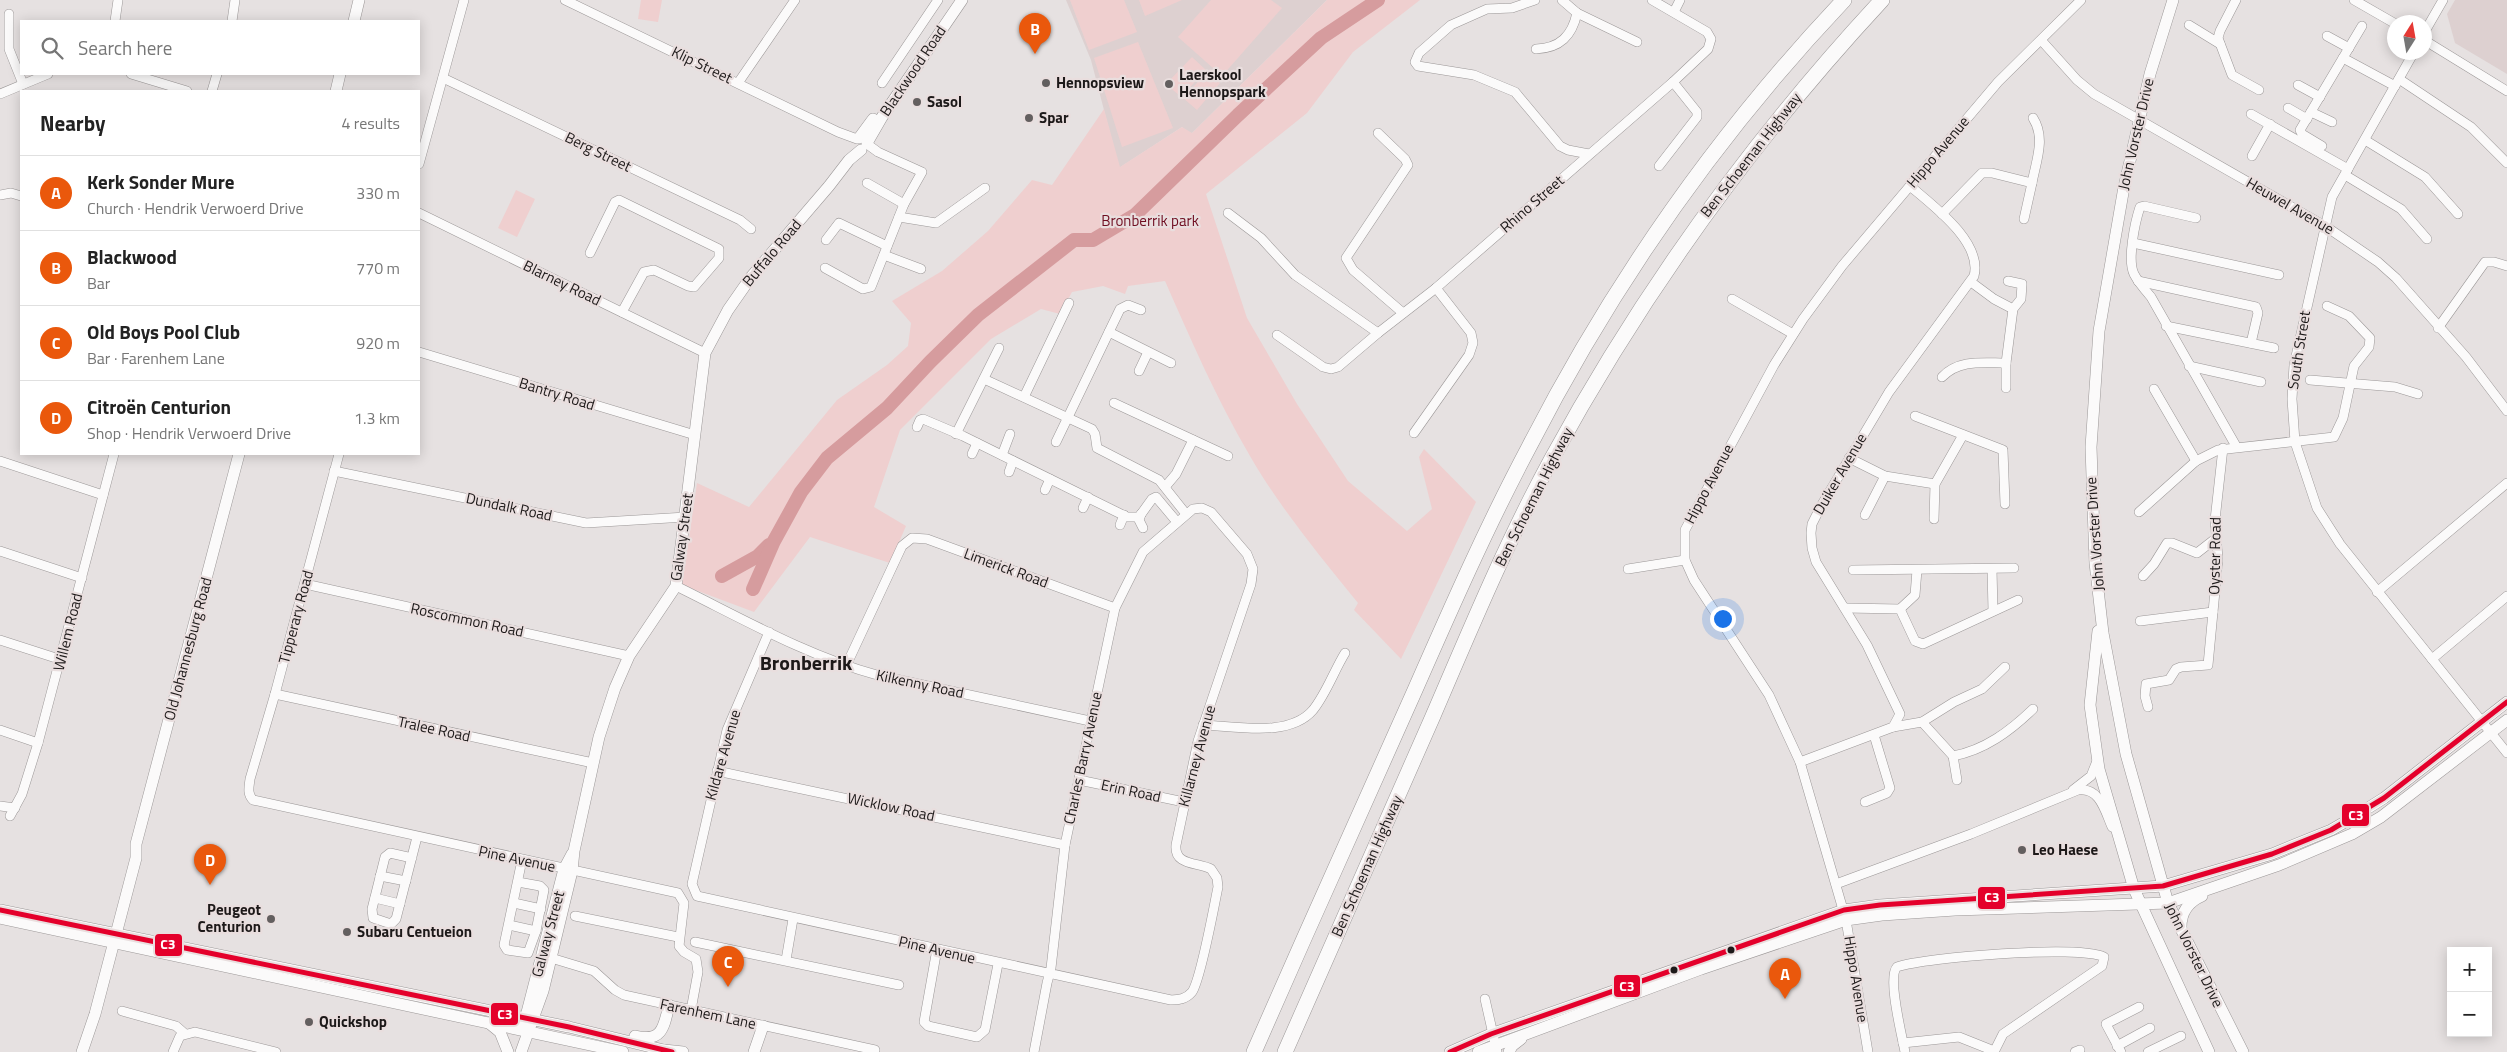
<!DOCTYPE html>
<html lang="en">
<head>
<meta charset="utf-8">
<style>
	:root { --surface:#fff; --page:#f2f2f2; --text:#222; --muted:#767676; --line:#e0e0e0; --accent:#ea580c }
	body { margin:0; font-family:"Titillium Web",sans-serif; background:var(--page); color:var(--text) }
	.controls { position:absolute; right:15px; bottom:15px; display:grid; overflow:hidden; border-radius:0px; box-shadow:0 2px 12px #0003 }
	.controls button { width:45px; height:45px; display:grid; place-items:center; padding:0; border:0; border-bottom:1px solid var(--line); background:var(--surface); color:var(--text); font:25px sans-serif }
	.compass { position:absolute; left:2387px; top:15px; width:45px; height:45px; border-radius:50%; background:var(--surface); box-shadow:0 2px 12px #0003; rotate:11deg }
	.you { position:absolute; left:1722px; top:618px; width:18px; height:18px; margin:-12px; border:4px solid #fff; border-radius:50%; background:#1a73e8; box-shadow:0 0 0 8px #1a73e833 }
	.badge { display:grid; place-items:center; width:32px; height:32px; border-radius:50%; background:var(--accent); color:#fff; font-size:16px; font-weight:700 }
	.pin { position:absolute; translate:-50% -41px; filter:drop-shadow(0 1px 2px #0008) }
	.pin::after { content:''; position:absolute; top:26px; width:18px; height:15px; background:inherit; clip-path:polygon(0 0,100% 0,50% 100%) }
	.list { margin:0; padding:0; list-style:none }
	h2 { display:flex; justify-content:space-between; align-items:center; height:65px; margin:0; padding:0 20px; font-size:21px }
	h2 small { font-size:16px; font-weight:400; color:var(--muted) }
	.list li { display:grid; grid-template-columns:32px 1fr auto; gap:15px; align-items:center; box-sizing:border-box; height:75px; padding:0 20px; border-top:1px solid var(--line) }
	.list b { display:block; font-size:19px; white-space:nowrap }
	.list p { margin:0; font-size:16px; white-space:nowrap; color:var(--muted) }
	.list em { font-size:16px; font-style:normal; color:var(--muted) }
	.icon { flex:none; width:28px; height:28px; fill:none; stroke:currentColor; stroke-width:2; stroke-linecap:round; stroke-linejoin:round }
	.map { position:relative; flex:none; width:2507px; height:1052px; overflow:hidden }
	.search { position:absolute; background:var(--surface); box-shadow:0 2px 12px #0003; left:20px; top:20px; width:400px; height:55px; display:flex; align-items:center; gap:12px; box-sizing:border-box; padding:0 18px; border-radius:0px; color:var(--muted); font-size:19px }
	.panel { position:absolute; background:var(--surface); box-shadow:0 2px 12px #0003; left:20px; top:90px; width:400px; height:365px; border-radius:0px }
	.map>svg:first-child { display:block }
</style>
</head>
<body>
<div class="map">
<svg width="2507" height="1052" viewBox="0 0 2507 1052">
	<rect width="100%" height="100%" fill="#e6e1e1"/>
	<!-- built -->
	<g fill="#ddd0d0">
		<path d="M1066 0H1327L1191 134 1182 127 1119 168 1091 60Z"/>
		<path d="M2455 0H2507V74L2455 43 2447 14Z"/>
	</g>
	<!-- green -->
	<g fill="#efcfcf">
		<path d="M641 0H662L658 22 638 19Z"/>
		<path d="M1070 0H1124L1137 32 1089 50Z"/>
		<path d="M1139 0H1182L1145 16Z"/>
		<path d="M1211 0H1271L1282 8 1222 76 1178 37Z"/>
		<path d="M1327 0H1420L1353 52 1307 113 1206 194 1247 318 1297 404 1348 481 1407 531 1432 509 1419 457 1424 449 1476 502 1401 659 1354 610 1358 603C1320 556 1280 508 1250 456 1217 400 1191 340 1165 281L1128 286 1125 294 1103 286 1072 292 1060 314 1041 309 991 339 900 430 874 507 906 526 890 563 810 537 754 612 682 585 697 483 749 507 837 400 887 365 908 346 911 323 892 301 942 271 988 231 1032 180 1052 185 1104 109 1120 167 1182 127 1192 133Z"/>
		<path d="M1138 42 1173 128 1122 147 1094 58Z"/>
		<path d="M1192 57 1206 70 1181 97 1166 84Z"/>
		<path d="M1207 72 1220 83 1197 110 1183 98Z"/>
		<path d="M516 190 535 199 517 237 498 228Z"/>
	</g>
	<g fill="none" stroke-linecap="round" stroke-linejoin="round">
		<!-- river -->
		<g stroke="#d69c9e" stroke-width="14">
			<path d="M722 576 758 556 769 545"/>
			<path d="M753 589 774 541 801 492 827 458 887 408 930 362 978 315 1074 240H1093L1135 215 1238 115 1321 38 1378 0"/>
		</g>
		<!-- street casing -->
		<g stroke="#9b9797" stroke-width="10">
			<g id="street">
				<path d="M565 0 838 132 857 139"/>
				<path d="M1535 0 1512 8 1487 9 1451 25 1419 53 1415 62 1418 66 1474 75 1515 92 1560 146 1568 150 1589 154"/>
				<path d="M1562 0 1577 13 1637 42"/>
				<path d="M2236 0 2220 31 2218 38 2232 75 2259 90"/>
				<path d="M2354 0 2394 23"/>
				<path d="M1674 12 1680 0"/>
				<path d="M9 14V49L23 84"/>
				<path d="M115 21 118 0"/>
				<path d="M232 21 235 0"/>
				<path d="M2189 25 2220 44"/>
				<path d="M2424 33 2443 0"/>
				<path d="M2327 36 2349 48"/>
				<path d="M2041 40 2077 80 2094 94 2325 226 2378 262 2396 278 2466 357 2507 411"/>
				<path d="M2424 40 2507 91"/>
				<path d="M1536 49C1560 48 1572 36 1577 13"/>
				<path d="M2414 52 2332 197 2294 365 2292 399 2295 442 2317 508 2340 544 2507 753"/>
				<path d="M2343 58 2395 86"/>
				<path d="M131 74 187 91"/>
				<path d="M443 78 740 220 751 229"/>
				<path d="M2399 79 2471 127 2507 163"/>
				<path d="M738 83 795 0"/>
				<path d="M882 83 938 0"/>
				<path d="M2298 85 2320 97"/>
				<path d="M212 91 217 74"/>
				<path d="M0 94 48 74"/>
				<path d="M2288 108 2307 119"/>
				<path d="M2311 112 2332 122"/>
				<path d="M2251 114 2348 169"/>
				<path d="M1378 133 1405 159 1408 165 1346 258 1353 270 1403 313"/>
				<path d="M2365 140 2425 177 2458 214"/>
				<path d="M2322 146 2302 134 2300 130 2362 26"/>
				<path d="M2252 156 2270 124"/>
				<path d="M419 164 464 0"/>
				<path d="M1659 166 1697 117V112L1673 82"/>
				<path d="M2345 175 2401 209 2427 239"/>
				<path d="M867 183 904 204"/>
				<path d="M0 195 11 193 21 196"/>
				<path d="M419 213 705 353"/>
				<path d="M1228 213 1261 238 1295 275 1378 333"/>
				<path d="M1942 214 1982 173H1992L2032 183C2036 161 2046 138 2033 118"/>
				<path d="M899 217 936 223 985 188"/>
				<path d="M2196 218 2144 206 2140 207C2135 222 2127 260 2134 274 2138 282 2145 290 2151 297L2236 446"/>
				<path d="M2024 219 2032 183"/>
				<path d="M826 240 839 223 887 246"/>
				<path d="M2133 243 2279 275"/>
				<path d="M590 253 615 202 619 200 719 249V258L694 287 688 286 654 270 644 272 622 312"/>
				<path d="M884 255 921 269"/>
				<path d="M825 268 863 289 871 287 904 204 922 172 878 152 867 144"/>
				<path d="M2138 281 2256 307 2258 313 2251 343"/>
				<path d="M1971 282 1994 299 2013 309"/>
				<path d="M1732 299 1793 334"/>
				<path d="M2166 326 2274 348"/>
				<path d="M2438 328 2485 262H2494L2507 266"/>
				<path d="M1109 332 1171 363"/>
				<path d="M1277 335 1323 367 1331 369 1338 367 1378 333 1436 288 1673 82 1708 49 1711 39 1707 32 1652 0"/>
				<path d="M419 352 695 435"/>
				<path d="M2189 366 2261 382"/>
				<path d="M1139 371 1148 352"/>
				<path d="M1942 377C1959 359 1983 363 2006 363"/>
				<path d="M984 379 1092 429 1095 434 1097 448 1159 480 1186 514"/>
				<path d="M2310 380 2395 387 2418 394"/>
				<path d="M2006 388V363L2013 309 2021 299 2022 284 2008 281"/>
				<path d="M2154 389 2196 461"/>
				<path d="M1024 397 1069 303"/>
				<path d="M1114 403 1228 456"/>
				<path d="M1915 416 2003 450 2005 504"/>
				<path d="M917 427 920 420 923 419 963 436 1127 517H1139L1152 499 1156 497 1177 522"/>
				<path d="M1414 433 1469 355 1473 343 1471 333 1436 288"/>
				<path d="M956 434 999 348"/>
				<path d="M1056 442 1120 309 1128 305 1141 310"/>
				<path d="M339 454 275 694 250 779C249 787 247 794 253 800L678 893 684 903 679 946 684 952 696 959 698 972 691 1010"/>
				<path d="M972 454 977 443"/>
				<path d="M1002 455 1010 434"/>
				<path d="M1849 458 1885 476 1935 484"/>
				<path d="M0 461 103 495"/>
				<path d="M334 471 586 523 686 517"/>
				<path d="M1009 472 1013 461"/>
				<path d="M1165 487 1176 474 1193 440"/>
				<path d="M1045 490 1050 479"/>
				<path d="M1083 508 1088 497"/>
				<path d="M2139 512 2196 461 2218 450 2334 437 2343 418 2354 366 2369 347 2370 338 2349 316 2327 306"/>
				<path d="M1141 514 1139 520 1143 528"/>
				<path d="M1865 515 1885 476"/>
				<path d="M1934 519 1935 484 1963 435"/>
				<path d="M1120 525 1124 515"/>
				<path d="M0 551 82 578"/>
				<path d="M1628 569 1685 560"/>
				<path d="M1992 569 1993 611"/>
				<path d="M1853 570 2014 568"/>
				<path d="M2143 576 2154 564 2167 543H2172L2197 553 2215 539"/>
				<path d="M305 584 629 656"/>
				<path d="M676 586C741 618 807 656 877 675L1090 721"/>
				<path d="M2377 592 2507 483"/>
				<path d="M1845 608 1900 609 1915 641 1923 644 2018 600"/>
				<path d="M1900 609 1915 595 1917 570"/>
				<path d="M2140 621 2213 612"/>
				<path d="M769 632 727 730 692 884 697 896 1171 1000C1179 1000 1186 999 1192 992 1201 979 1214 906 1218 887L1217 878 1211 869C1198 862 1174 866 1176 845L1198 741 1251 584 1253 569 1247 554 1211 512 1202 508 1193 509 1143 552 1115 608 1065 845 1051 968 1047 983 1034 1052"/>
				<path d="M0 640 62 660"/>
				<path d="M2432 659 2507 596"/>
				<path d="M846 666 902 546 912 538 927 539 1115 608"/>
				<path d="M275 694 593 763"/>
				<path d="M2148 707 2145 696 2146 684 2169 680 2176 669 2181 667 2208 665 2218 559 2215 520 2223 448"/>
				<path d="M1922 722 1953 756 1957 780"/>
				<path d="M1203 725C1236 726 1289 738 1313 710 1326 694 1334 671 1345 653"/>
				<path d="M1893 727 1922 722 1954 702 1982 689 2005 667"/>
				<path d="M0 730 38 743"/>
				<path d="M1953 756C1985 750 2010 731 2033 709"/>
				<path d="M1800 762 1893 727 1900 714 1867 645 1816 562 1812 548 1811 533 1812 524 1821 506 1889 392 1974 276C1983 242 1932 205 1910 186"/>
				<path d="M717 771 1065 845"/>
				<path d="M1079 780 1184 802"/>
				<path d="M2073 790 2091 776 2097 761"/>
				<path d="M1865 802 1887 793 1890 788 1874 735"/>
				<path d="M0 806 15 808"/>
				<path d="M10 816 22 794 38 743 114 454"/>
				<path d="M412 858 390 853 385 857 372 909 373 918 391 924 396 919 417 837"/>
				<path d="M380 876 406 881"/>
				<path d="M518 882 540 886 544 890 536 931 528 953 507 950 504 945 522 860"/>
				<path d="M1836 884 1971 834 2078 790C2100 787 2105 811 2112 827"/>
				<path d="M375 898 400 904"/>
				<path d="M514 903 541 909"/>
				<path d="M575 916 678 937"/>
				<path d="M509 925 536 931"/>
				<path d="M695 942 899 985"/>
				<path d="M937 949 924 1022 928 1026 977 1037 985 1030 998 964"/>
				<path d="M551 958 594 971 615 990 624 995 875 1050"/>
				<path d="M786 960 793 919"/>
				<path d="M1485 999 1497 1052"/>
				<path d="M122 1011 176 1026 184 1033"/>
				<path d="M1903 1043 1959 1037 1994 1051"/>
				<path d="M2117 1046 2150 1028"/>
				<path d="M173 1052 180 1036 195 1032 276 1052"/>
				<path d="M1868 1052 1846 920 1800 762 1769 695 1694 580 1685 560V530L1774 365 1803 319 1842 266 1998 82 2081 0"/>
				<path d="M1905 1052C1902 1036 1887 977 1897 967 1926 957 2079 945 2104 957L2102 966 2003 1034 1994 1052"/>
				<path d="M2075 1052 2080 1050"/>
				<path d="M2121 1052 2106 1024 2139 1007"/>
				<path d="M2148 1052 2181 1036"/>
			</g>
		</g>
		<!-- secondary casing -->
		<g stroke="#9b9797" stroke-width="12">
			<g id="secondary">
				<path d="M2173 0 2150 74 2124 187 2099 331 2091 447 2095 563 2103 633 2126 754 2168 903 2243 1052"/>
				<path d="M354 21 359 0"/>
				<path d="M336 91 340 74"/>
				<path d="M859 138 873 119"/>
				<path d="M867 143 882 117 962 0"/>
				<path d="M2098 631 2090 705 2099 769 2134 889 2209 1052"/>
				<path d="M0 910 569 1027 672 1052"/>
				<path d="M0 918 623 1052"/>
				<path d="M2181 927C2181 912 2188 902 2202 896"/>
				<path d="M489 1023 500 1032 508 1052"/>
				<path d="M524 1024 564 869 572 854"/>
				<path d="M635 1036C662 1043 664 1027 669 1005"/>
				<path d="M664 1050 683 1052"/>
				<path d="M82 1052 95 1014 136 858V844L239 454"/>
				<path d="M521 1052 543 991 572 871 574 851 599 737 615 688 629 656 676 586 705 353 728 310 751 277 829 186 849 160 861 150"/>
				<path d="M754 1052 763 1026"/>
				<path d="M1450 1052 1491 1034 1844 910 1880 905 2163 886 2272 854 2331 830 2357 815 2384 798 2507 702"/>
				<path d="M1478 1052 1701 969 1846 920 1882 915 1955 910 2168 903 2279 865 2352 834 2381 817 2507 720"/>
				<path d="M1509 1052 1512 1046 1521 1039"/>
			</g>
		</g>
		<!-- highway casing -->
		<g stroke="#9b9797" stroke-width="16">
			<g id="highway">
				<path d="M1254 1052C1307 931 1361 810 1415 690 1451 608 1487 526 1529 447 1612 285 1719 132 1844 0"/>
				<path d="M1285 1052C1335 940 1384 828 1433 716 1470 630 1506 543 1551 460 1642 293 1753 139 1882 0"/>
			</g>
		</g>
		<!-- street -->
		<use href="#street" stroke="#fbfafa" stroke-width="9"/>
		<!-- secondary -->
		<use href="#secondary" stroke="#fbfafa" stroke-width="11"/>
		<!-- highway -->
		<use href="#highway" stroke="#fbfafa" stroke-width="15"/>
		<!-- bus-1 casing -->
		<g stroke="#e9dede" stroke-width="9">
			<g id="bus-1">
				<path d="M0 910 569 1027 672 1052"/>
				<path d="M1450 1052 1491 1034 1844 910 1880 905 2163 886 2272 854 2331 830 2384 798 2507 702"/>
			</g>
		</g>
		<!-- bus-1 -->
		<use href="#bus-1" stroke="#e4002b" stroke-width="5"/>
	</g>
	<!-- markers -->
	<g fill="#635f5f" stroke="#e9dede" stroke-width="2">
		<circle cx="1046" cy="83" r="5"/>
		<circle cx="1169" cy="84" r="5"/>
		<circle cx="917" cy="102" r="5"/>
		<circle cx="1029" cy="118" r="5"/>
		<circle cx="2022" cy="850" r="5"/>
		<circle cx="271" cy="919" r="5"/>
		<circle cx="347" cy="932" r="5"/>
		<circle cx="309" cy="1022" r="5"/>
	</g>
	<g fill="#1d1919" stroke="#e9dede" stroke-width="2">
		<circle cx="1731" cy="950" r="4.5"/>
		<circle cx="1674" cy="970" r="4.5"/>
	</g>
	<g text-anchor="middle" stroke-width="4.5" stroke-linejoin="round" paint-order="stroke">
		<!-- street labels -->
		<g font-size="15" fill="#1d1919" stroke="#e9dede">
			<text transform="translate(702 65) rotate(26)" y="5">Klip Street</text>
			<text transform="translate(913 71) rotate(-56)" y="5">Blackwood Road</text>
			<text transform="translate(2136 134) rotate(-77)" y="5">John Vorster Drive</text>
			<text transform="translate(598 152) rotate(26)" y="5">Berg Street</text>
			<text transform="translate(1938 152) rotate(-50)" y="5">Hippo Avenue</text>
			<text transform="translate(1751 155) rotate(-52)" y="5">Ben Schoeman Highway</text>
			<text transform="translate(1532 204) rotate(-41)" y="5">Rhino Street</text>
			<text transform="translate(2290 206) rotate(30)" y="5">Heuwel Avenue</text>
			<text transform="translate(772 253) rotate(-50)" y="5">Buffalo Road</text>
			<text transform="translate(562 283) rotate(26)" y="5">Blarney Road</text>
			<text transform="translate(2299 350) rotate(-81)" y="5">South Street</text>
			<text transform="translate(557 394) rotate(17)" y="5">Bantry Road</text>
			<text transform="translate(1840 474) rotate(-60)" y="5">Duiker Avenue</text>
			<text transform="translate(1709 484) rotate(-62)" y="5">Hippo Avenue</text>
			<text transform="translate(1534 497) rotate(-63)" y="5">Ben Schoeman Highway</text>
			<text transform="translate(509 507) rotate(12)" y="5">Dundalk Road</text>
			<text transform="translate(2095 534) rotate(-94)" y="5">John Vorster Drive</text>
			<text transform="translate(682 537) rotate(-82)" y="5">Galway Street</text>
			<text transform="translate(2215 556) rotate(-89)" y="5">Oyster Road</text>
			<text transform="translate(1006 568) rotate(20)" y="5">Limerick Road</text>
			<text transform="translate(296 617) rotate(-75)" y="5">Tipperary Road</text>
			<text transform="translate(467 620) rotate(12)" y="5">Roscommon Road</text>
			<text transform="translate(68 632) rotate(-76)" y="5">Willem Road</text>
			<text transform="translate(188 649) rotate(-75)" y="5">Old Johannesburg Road</text>
			<text transform="translate(920 684) rotate(12)" y="5">Kilkenny Road</text>
			<text transform="translate(434 729) rotate(12)" y="5">Tralee Road</text>
			<text transform="translate(723 755) rotate(-74)" y="5">Kildare Avenue</text>
			<text transform="translate(1197 756) rotate(-75)" y="5">Killarney Avenue</text>
			<text transform="translate(1083 758) rotate(-78)" y="5">Charles Barry Avenue</text>
			<text transform="translate(1131 791) rotate(12)" y="5">Erin Road</text>
			<text transform="translate(891 807) rotate(12)" y="5">Wicklow Road</text>
			<text transform="translate(517 859) rotate(12)" y="5">Pine Avenue</text>
			<text transform="translate(1367 866) rotate(-66)" y="5">Ben Schoeman Highway</text>
			<text transform="translate(548 934) rotate(-75)" y="5">Galway Street</text>
			<text transform="translate(937 950) rotate(13)" y="5">Pine Avenue</text>
			<text transform="translate(2194 955) rotate(64)" y="5">John Vorster Drive</text>
			<text transform="translate(1856 979) rotate(81)" y="5">Hippo Avenue</text>
			<text transform="translate(708 1014) rotate(12)" y="5">Farenhem Lane</text>
		</g>
		<!-- poi labels -->
		<g font-size="15" font-weight="bold" fill="#1d1919" stroke="#e9dede" text-anchor="start">
			<text x="1179" y="80">Laerskool<tspan x="1179" dy="17">Hennopspark</tspan></text>
			<text x="1056" y="88">Hennopsview</text>
			<text x="927" y="107">Sasol</text>
			<text x="1039" y="123">Spar</text>
			<text x="2032" y="855">Leo Haese</text>
			<text x="261" y="915" text-anchor="end">Peugeot<tspan x="261" dy="17">Centurion</tspan></text>
			<text x="357" y="937">Subaru Centueion</text>
			<text x="319" y="1027">Quickshop</text>
		</g>
		<!-- park labels -->
		<g font-size="15" fill="#6f0d20" stroke="#e9dede">
			<text x="1150" y="226">Bronberrik park</text>
		</g>
		<!-- district labels -->
		<g font-size="20" font-weight="bold" fill="#1d1919" stroke="#e9dede">
			<text x="806" y="670">Bronberrik</text>
		</g>
	</g>
	<g stroke="#e9dede" stroke-width="2">
		<rect x="2341" y="803" width="29" height="24" rx="5" fill="#e4002b"/>
		<rect x="1977" y="886" width="29" height="24" rx="5" fill="#e4002b"/>
		<rect x="154" y="933" width="29" height="24" rx="5" fill="#e4002b"/>
		<rect x="1613" y="974" width="28" height="24" rx="5" fill="#e4002b"/>
		<rect x="490" y="1002" width="29" height="24" rx="5" fill="#e4002b"/>
	</g>
	<g font-size="14" text-anchor="middle" font-weight="bold" fill="#fff">
		<text x="2356" y="820">C3</text>
		<text x="1992" y="902">C3</text>
		<text x="168" y="949">C3</text>
		<text x="1627" y="991">C3</text>
		<text x="505" y="1019">C3</text>
	</g>
</svg>
<div class="controls">
<button>+</button>
<button>−</button>
</div>
<svg class="compass" viewBox="-18 -18 36 36"><path d="M0-13l5 13h-10z" fill="#e53935"/><path d="M0 13l5-13h-10z" fill="#767676"/></svg>
<div class="you"></div>
<div class="pin badge" style="left:1785px;top:999px">A</div>
<div class="pin badge" style="left:1035px;top:54px">B</div>
<div class="pin badge" style="left:728px;top:987px">C</div>
<div class="pin badge" style="left:210px;top:885px">D</div>
<div class="search"><svg class="icon" aria-label="search" viewBox="0 0 24 24"><circle cx="10" cy="10" r="6"/><path d="M15 15l6 6"/></svg>Search here</div>
<section class="panel">
<h2>Nearby<small>4 results</small></h2>
<ul class="list">
<li><span class="badge">A</span><div><b>Kerk Sonder Mure</b><p>Church · Hendrik Verwoerd Drive</p></div><em>330 m</em></li>
<li><span class="badge">B</span><div><b>Blackwood</b><p>Bar</p></div><em>770 m</em></li>
<li><span class="badge">C</span><div><b>Old Boys Pool Club</b><p>Bar · Farenhem Lane</p></div><em>920 m</em></li>
<li><span class="badge">D</span><div><b>Citroën Centurion</b><p>Shop · Hendrik Verwoerd Drive</p></div><em>1.3 km</em></li>
</ul>
</section>
</div>
</body>
</html>
